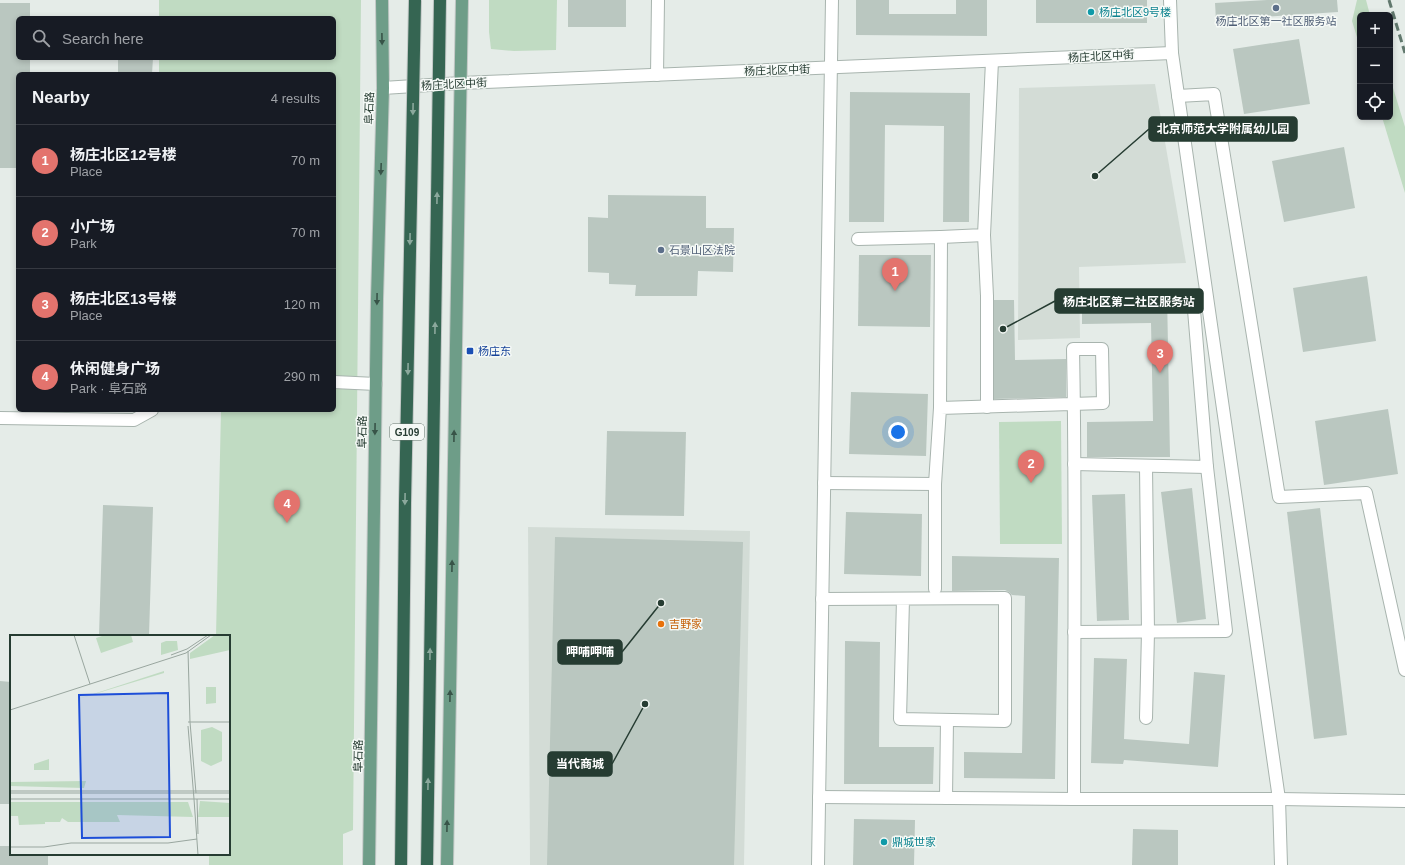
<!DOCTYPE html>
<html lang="en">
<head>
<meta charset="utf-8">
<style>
	:root { --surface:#171b24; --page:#242831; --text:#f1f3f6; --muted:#9ea1a6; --line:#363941; --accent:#e3736d }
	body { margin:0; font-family:Helvetica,"Noto Sans SC",sans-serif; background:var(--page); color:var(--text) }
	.controls { position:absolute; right:12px; top:12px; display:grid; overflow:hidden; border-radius:6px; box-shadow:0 2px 6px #0003 }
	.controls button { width:36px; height:36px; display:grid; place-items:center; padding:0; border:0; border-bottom:1px solid var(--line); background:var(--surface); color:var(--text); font:20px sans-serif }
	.you { position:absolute; left:898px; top:432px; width:14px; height:14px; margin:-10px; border:3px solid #fff; border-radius:50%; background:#1a73e8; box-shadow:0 0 0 6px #1a73e833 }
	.badge { display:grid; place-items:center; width:26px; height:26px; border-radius:50%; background:var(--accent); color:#fff; font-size:13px; font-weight:700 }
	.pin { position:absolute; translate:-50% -33px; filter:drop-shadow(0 1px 2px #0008) }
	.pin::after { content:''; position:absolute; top:21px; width:14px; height:12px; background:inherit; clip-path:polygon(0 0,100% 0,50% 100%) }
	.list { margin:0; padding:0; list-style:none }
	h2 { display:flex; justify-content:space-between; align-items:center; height:52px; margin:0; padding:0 16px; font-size:17px }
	h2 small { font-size:13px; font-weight:400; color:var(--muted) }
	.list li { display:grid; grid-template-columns:26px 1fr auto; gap:12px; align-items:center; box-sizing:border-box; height:72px; padding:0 16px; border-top:1px solid var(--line) }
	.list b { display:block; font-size:15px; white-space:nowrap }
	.list p { margin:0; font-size:13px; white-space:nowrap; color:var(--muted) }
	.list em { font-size:13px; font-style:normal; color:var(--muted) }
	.icon { flex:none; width:22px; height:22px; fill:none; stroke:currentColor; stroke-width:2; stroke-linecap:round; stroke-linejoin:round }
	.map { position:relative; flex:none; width:1405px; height:865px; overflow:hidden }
	.search { position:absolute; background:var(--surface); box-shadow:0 2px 6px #0003; left:16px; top:16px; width:320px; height:44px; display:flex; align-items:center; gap:10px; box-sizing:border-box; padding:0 14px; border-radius:6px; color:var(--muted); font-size:15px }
	.panel { position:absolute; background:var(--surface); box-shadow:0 2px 6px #0003; left:16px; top:72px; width:320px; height:340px; border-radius:6px }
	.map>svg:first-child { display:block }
</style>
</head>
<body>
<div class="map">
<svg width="1405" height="865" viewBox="0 0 1405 865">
	<rect width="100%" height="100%" fill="#e5ece8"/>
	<!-- built -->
	<g fill="#d3dcd6">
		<path d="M1155 84 1186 263 1079 267 1080 338 1018 340 1019 88Z"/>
		<path d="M528 527 750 531 744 865H530Z"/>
	</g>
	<!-- green -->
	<g fill="#c0dbc2">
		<path d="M159 0H361L353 830 343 834V865H209V854H229V636H216L221 410H334V74H159V58H334V18H159Z"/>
		<path d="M489 0H557L556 50 514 51 491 49 489 32Z"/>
		<path d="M1357 0H1366L1370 15H1360V47L1352 21Z"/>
		<path d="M1390 78 1405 127V193L1382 117H1390Z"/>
		<path d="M1061 421 1062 544H1000L999 422Z"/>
	</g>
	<!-- building -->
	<g fill="#bac7c0">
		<rect x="568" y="0" width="58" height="27"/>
		<path d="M856 0H889V14H956V0H987V36L856 35Z"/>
		<rect x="1036" y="0" width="111" height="23"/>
		<path d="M1267 0H1337L1338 12 1216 20 1215 3Z"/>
		<path d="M0 3H30V18H18V58H30V74H18V168H0Z"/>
		<path d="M1299 39 1310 104 1244 114 1233 49Z"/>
		<path d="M118 58H153L152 74H118Z"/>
		<path d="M850 92 970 93 969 222H943L944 126 885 125 884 222H849Z"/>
		<path d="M1344 147 1355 208 1284 222 1272 161Z"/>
		<path d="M608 195 706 196V228H734L733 272 698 271 697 296H635L636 285 609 284V273L588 272V217L608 218Z"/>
		<path d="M859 255H931L930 327 858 326Z"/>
		<path d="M1367 276 1376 341 1303 352 1293 288Z"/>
		<path d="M1167 293 1170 457H1087V422L1153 421 1151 323 1082 324V295Z"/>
		<path d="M994 300H1014L1015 360 1066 359V397L994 399Z"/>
		<path d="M851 392 928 394 926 456 849 454Z"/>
		<path d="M1388 409 1398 474 1324 485 1315 421Z"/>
		<path d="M607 431 686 432 684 516 605 515Z"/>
		<path d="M1192 488 1206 619 1177 623 1161 492Z"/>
		<path d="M1125 494 1129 620 1097 621 1092 495Z"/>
		<path d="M103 505 153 507 149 636H99Z"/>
		<path d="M1320 508 1347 735 1314 739 1287 512Z"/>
		<path d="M846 512 922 514 921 576 844 574Z"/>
		<path d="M555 537 743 542 734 865H547Z"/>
		<path d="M952 556 1059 558 1055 779 964 778V752L1022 753 1025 596 1012 595 1009 592 1005 590 952 591Z"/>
		<path d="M845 641 880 642 879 747H934L933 784H844Z"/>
		<path d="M1094 658 1127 659 1124 739 1189 744 1194 672 1225 675 1218 767 1124 760 1123 764 1091 763Z"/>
		<path d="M0 681 11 682 10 804H0Z"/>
		<path d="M854 819 915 820 914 865H853Z"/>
		<path d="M1133 829 1178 830V865H1132Z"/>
		<path d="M0 846H11V854H48V865H0Z"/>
	</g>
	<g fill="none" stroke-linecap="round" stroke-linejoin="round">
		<!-- minor casing -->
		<g stroke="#a8b4ae" stroke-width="14">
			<g id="minor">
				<path d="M1170 0 1172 53 1279 799 1281 865"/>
				<path d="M657 75 658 0"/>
				<path d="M383 88 461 83 1172 53"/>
				<path d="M1178 96 1214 94 1279 497 1366 493 1405 670"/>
				<path d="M984 235 987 296V407"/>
				<path d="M941 237 984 235 992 61"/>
				<path d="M858 239 941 237 940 408"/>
				<path d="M334 382 376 384"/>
				<path d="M0 418 134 420 152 410"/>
				<path d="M1074 464 1207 467 1194 310"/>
				<path d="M1146 466 1148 632 1146 718"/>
				<path d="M824 483 935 484 940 408 1103 403 1102 349H1073C1076 499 1074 649 1074 799"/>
				<path d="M935 484V589"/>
				<path d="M822 599 1005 598V721L900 719 903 599"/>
				<path d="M1074 632 1226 631 1207 467"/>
				<path d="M819 797 1074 799H1279L1405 801"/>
				<path d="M946 798 947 720"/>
				<path d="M818 865 832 0"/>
			</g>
		</g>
		<!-- major casing -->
		<g stroke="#c2c8c6" stroke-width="14">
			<g id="major">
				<path d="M369 865 377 299 383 88 382 0"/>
				<path d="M447 865 462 0"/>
			</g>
		</g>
		<!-- minor -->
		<use href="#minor" stroke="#fff" stroke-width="12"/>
		<!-- major -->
		<use href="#major" stroke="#6e9d88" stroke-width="12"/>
		<!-- rail -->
		<path stroke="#61786d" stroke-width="3" stroke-dasharray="8 4" stroke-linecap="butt" d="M1389 0 1405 53"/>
		<!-- highway-bridge casing -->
		<g stroke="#c2c8c6" stroke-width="14" stroke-linecap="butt">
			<g id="highway-bridge">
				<path d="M401 865 405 503 415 0"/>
				<path d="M427 865 440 0"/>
			</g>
		</g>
		<!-- highway-bridge -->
		<use href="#highway-bridge" stroke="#356552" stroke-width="12"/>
	</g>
	<!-- one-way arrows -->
	<defs><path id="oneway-solid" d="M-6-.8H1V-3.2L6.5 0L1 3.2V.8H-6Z"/></defs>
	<g fill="#385448">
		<use href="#oneway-solid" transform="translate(382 39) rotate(89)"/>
		<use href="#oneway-solid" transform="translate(381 169) rotate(92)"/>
		<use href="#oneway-solid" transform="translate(377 299) rotate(91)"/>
		<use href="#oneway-solid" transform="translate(375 429) rotate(91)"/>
		<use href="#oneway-solid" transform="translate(454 436) rotate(-89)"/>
		<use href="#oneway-solid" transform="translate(452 566) rotate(-89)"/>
		<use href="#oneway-solid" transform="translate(450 696) rotate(-89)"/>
		<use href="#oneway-solid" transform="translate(447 826) rotate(-89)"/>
	</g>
	<g fill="#8ba89c">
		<use href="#oneway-solid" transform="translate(413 109) rotate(91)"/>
		<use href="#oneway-solid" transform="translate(437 198) rotate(-89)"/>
		<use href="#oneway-solid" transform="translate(410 239) rotate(91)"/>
		<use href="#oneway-solid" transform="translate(435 328) rotate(-89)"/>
		<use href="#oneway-solid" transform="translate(408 369) rotate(91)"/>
		<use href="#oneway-solid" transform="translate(405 499) rotate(91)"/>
		<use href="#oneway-solid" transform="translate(430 654) rotate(-89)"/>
		<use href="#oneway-solid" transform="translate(428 784) rotate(-89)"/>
	</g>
	<!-- markers -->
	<g fill="#5c6f8a" stroke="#f5f9f6" stroke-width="1.5">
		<circle cx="1276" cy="8" r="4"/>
		<circle cx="661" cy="250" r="4"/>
	</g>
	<g fill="#0f9aa8" stroke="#f5f9f6" stroke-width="1.5">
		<circle cx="1091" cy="12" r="4"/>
		<circle cx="884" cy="842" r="4"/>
	</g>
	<rect fill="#1a4fb4" stroke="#f5f9f6" stroke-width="1.5" x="466" y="347" width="8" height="8" rx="2"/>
	<circle fill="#e8710a" stroke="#f5f9f6" stroke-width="1.5" cx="661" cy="624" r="4"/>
	<g text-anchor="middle" stroke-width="3" stroke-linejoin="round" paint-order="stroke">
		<!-- shield labels -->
		<rect fill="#f5f9f6" stroke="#64756d" stroke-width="1" x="390" y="424" width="34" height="16" rx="3"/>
		<g font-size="10" font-weight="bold" fill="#263c32">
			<text x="407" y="436">G109</text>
		</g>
		<!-- culture labels -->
		<g font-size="11" fill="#0d838f" stroke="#f5f9f6" text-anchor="start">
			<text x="1099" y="16">杨庄北区9号楼</text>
			<text x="892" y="846">鼎城世家</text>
		</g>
		<!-- service labels -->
		<g font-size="11" fill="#4e5e75" stroke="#f5f9f6">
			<text x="1276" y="25">杨庄北区第一社区服务站</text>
			<text x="669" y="254" text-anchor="start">石景山区法院</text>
		</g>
		<!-- street labels -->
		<g font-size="11" fill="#263c32" stroke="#f5f9f6">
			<text transform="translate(1101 56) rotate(-3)" y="4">杨庄北区中街</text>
			<text transform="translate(777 70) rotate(-2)" y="4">杨庄北区中街</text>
			<text transform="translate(454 84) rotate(-3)" y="4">杨庄北区中街</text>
			<text transform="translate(369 108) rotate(-88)" y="4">阜石路</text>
			<text transform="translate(362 432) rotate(-89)" y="4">阜石路</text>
			<text transform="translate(358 756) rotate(-89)" y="4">阜石路</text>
		</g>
		<!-- transit labels -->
		<g font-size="11" fill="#164399" stroke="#f5f9f6" text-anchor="start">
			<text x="478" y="355">杨庄东</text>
		</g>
		<!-- food labels -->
		<g font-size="11" fill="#c56008" stroke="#f5f9f6" text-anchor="start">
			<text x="669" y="628">吉野家</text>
		</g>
	</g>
	<!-- overview -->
	<g transform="translate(10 635)">
		<rect width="220" height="220" fill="#e5ece8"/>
		<path d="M95 0H121L123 7 91 18 86 3ZM205 0H220V15L180 24V18ZM156 6H167L168 15 151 20V8ZM154 36V38L68 64ZM196 52H206V68L196 69ZM202 92 212 97V126L201 131 191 126V95ZM39 124V135H24V129ZM76 146 74 153 0 151V147ZM190 166 220 168V182H188ZM0 167H178L183 182 107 180 110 187H58L52 183 50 187H35V189L9 190 8 181H0Z" fill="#c0dbc2"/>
		<path fill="none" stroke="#99a69f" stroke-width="1" d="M64 0 80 49M178 16 180 87 186 158M161 20 177 14 198 0M0 75 176 18 201 0M178 87H220M178 91 184 164M0 156H220M0 158H220M0 164H220M184 164 188 220M187 164 188 199M0 212H34L61 208H158L187 204"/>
		<path fill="#1d4ed8" fill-opacity="0.15" stroke="#1d4ed8" stroke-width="2" d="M158 58 160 202 72 203 69 60Z"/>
		<rect width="220" height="220" fill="none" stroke="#263c32" stroke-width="2"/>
	</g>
	<!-- callouts -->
	<path fill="none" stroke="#263c32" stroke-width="1.5" d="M1095 176L1149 129M1003 329L1055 301M661 603L622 652M645 704L612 764"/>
	<g fill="#263c32" stroke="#f5f9f6" stroke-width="1.5">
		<circle cx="1095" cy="176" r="4"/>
		<circle cx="1003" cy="329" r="4"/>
		<circle cx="661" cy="603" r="4"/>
		<circle cx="645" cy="704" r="4"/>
	</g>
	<g fill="#263c32" stroke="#263c32" stroke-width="1.5">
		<rect x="1149" y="117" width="148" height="24" rx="4"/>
		<rect x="1055" y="289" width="148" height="24" rx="4"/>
		<rect x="558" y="640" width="64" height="24" rx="4"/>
		<rect x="548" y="752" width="64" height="24" rx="4"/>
	</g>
	<g font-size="12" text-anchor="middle" font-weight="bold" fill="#fff">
		<text x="1223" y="133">北京师范大学附属幼儿园</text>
		<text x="1129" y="306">杨庄北区第二社区服务站</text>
		<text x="590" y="656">呷哺呷哺</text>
		<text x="580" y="768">当代商城</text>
	</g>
</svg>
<div class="controls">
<button>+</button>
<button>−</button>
<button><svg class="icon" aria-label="locate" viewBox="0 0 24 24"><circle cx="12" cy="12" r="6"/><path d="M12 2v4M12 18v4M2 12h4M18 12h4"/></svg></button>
</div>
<div class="you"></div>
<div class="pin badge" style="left:895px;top:291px">1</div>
<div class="pin badge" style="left:1031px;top:483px">2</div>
<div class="pin badge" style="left:1160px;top:373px">3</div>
<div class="pin badge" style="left:287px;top:523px">4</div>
<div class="search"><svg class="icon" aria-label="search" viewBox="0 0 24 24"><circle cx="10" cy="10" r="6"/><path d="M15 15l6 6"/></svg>Search here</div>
<section class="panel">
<h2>Nearby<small>4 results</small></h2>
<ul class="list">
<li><span class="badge">1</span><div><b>杨庄北区12号楼</b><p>Place</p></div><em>70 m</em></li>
<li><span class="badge">2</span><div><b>小广场</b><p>Park</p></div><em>70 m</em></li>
<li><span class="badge">3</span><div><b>杨庄北区13号楼</b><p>Place</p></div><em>120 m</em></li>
<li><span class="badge">4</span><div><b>休闲健身广场</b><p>Park · 阜石路</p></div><em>290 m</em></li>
</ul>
</section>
</div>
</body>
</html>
